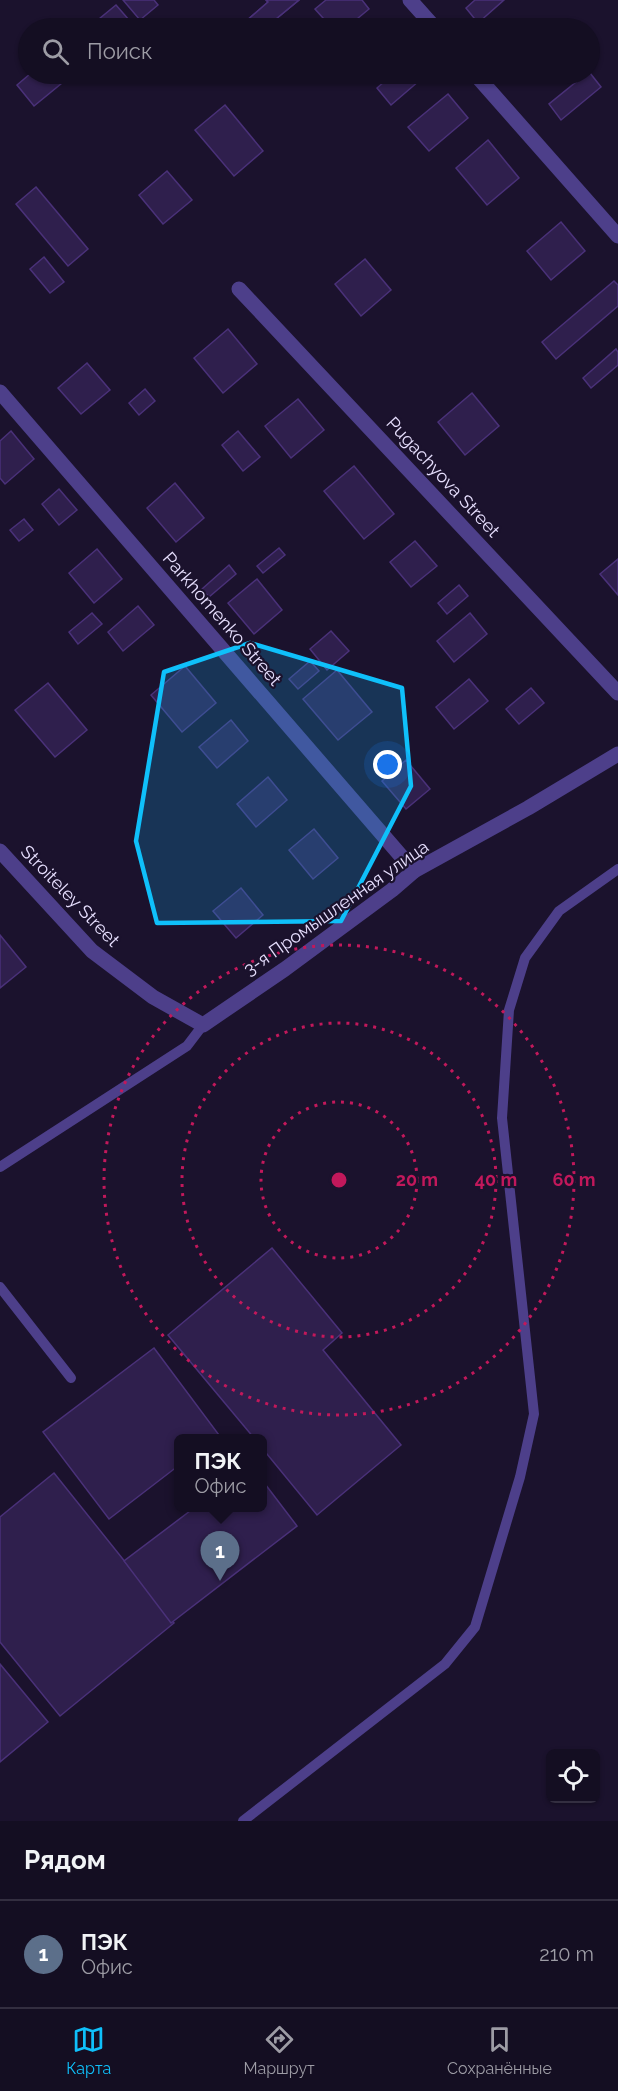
<!DOCTYPE html>
<html lang="ru">
<head>
<meta charset="utf-8">
<style>
	:root { --surface:#140e22; --page:#1d172a; --text:#f1f3f6; --muted:#9d9ca5; --line:#332e40; --accent:#0fc0fa }
	body { margin:0; font-family:Raleway,sans-serif; background:var(--page); color:var(--text) }
	.controls { position:absolute; right:18px; bottom:18px; display:grid; overflow:hidden; border-radius:9px; box-shadow:0 2px 4px #0004 }
	.controls button { width:54px; height:54px; display:grid; place-items:center; padding:0; border:0; border-bottom:2px solid var(--line); background:var(--surface); color:var(--text); font:30px sans-serif }
	.you { position:absolute; left:388px; top:765px; width:21px; height:21px; margin:-15px; border:4px solid #fff; border-radius:50%; background:#1a73e8; box-shadow:0 0 0 9px #1a73e833 }
	.badge { display:grid; place-items:center; width:39px; height:39px; border-radius:50%; background:var(--accent); color:#fff; font-size:20px; font-weight:700 }
	.pin { position:absolute; translate:-50% -50px; filter:drop-shadow(0 2px 3px #0008) }
	.pin::after { content:''; position:absolute; top:32px; width:21px; height:18px; background:inherit; clip-path:polygon(0 0,100% 0,50% 100%) }
	.popup { position:absolute; left:174px; top:1434px; width:93px; height:78px; box-sizing:border-box; display:grid; place-content:center; border-radius:9px; background:var(--surface); filter:drop-shadow(0 2px 4px #0005); font-size:20px; white-space:nowrap; color:var(--muted) }
	.popup b { font-size:22px; color:var(--text) }
	.popup::after { content:''; position:absolute; left:50%; top:100%; margin-left:-12px; border:12px solid transparent; border-top-color:var(--surface) }
	.list { margin:0; padding:0; list-style:none }
	h2 { display:flex; justify-content:space-between; align-items:center; height:78px; margin:0; padding:0 24px; font-size:26px }
	h2 small { font-size:20px; font-weight:400; color:var(--muted) }
	.list li { display:grid; grid-template-columns:39px 1fr auto; gap:18px; align-items:center; box-sizing:border-box; height:108px; padding:0 24px; border-top:2px solid var(--line) }
	.list b { display:block; font-size:22px; white-space:nowrap }
	.list p { margin:0; font-size:20px; white-space:nowrap; color:var(--muted) }
	.list em { font-size:20px; font-style:normal; color:var(--muted) }
	.icon { flex:none; width:33px; height:33px; fill:none; stroke:currentColor; stroke-width:2; stroke-linecap:round; stroke-linejoin:round }
	.map { position:relative; flex:none; width:618px; height:1821px; overflow:hidden }
	.search { position:absolute; background:var(--surface); box-shadow:0 2px 4px #0004; left:18px; right:18px; top:18px; height:66px; display:flex; align-items:center; gap:15px; box-sizing:border-box; padding:0 21px; border-radius:33px; color:var(--muted); font-size:22px }
	.sheet { height:186px; background:var(--surface) }
	nav { display:flex; justify-content:space-around; align-items:center; box-sizing:border-box; height:84px; border-top:2px solid var(--line); background:var(--surface); font-size:16px; color:var(--muted) }
	nav a { display:grid; justify-items:center; gap:3px }
	nav .on { color:var(--accent) }
	.map>svg:first-child { display:block }
</style>
</head>
<body>
<div class="map">
<svg width="618" height="1821" viewBox="0 0 618 1821">
	<rect width="100%" height="100%" fill="#1b122d"/>
	<!-- building -->
	<g fill="#2f1f4d" stroke="#4a3179" stroke-width="1.5">
		<path d="M123 0H154L158 5 140 20Z"/>
		<path d="M266 0H299L265 28H238L268 2Z"/>
		<path d="M266 0H299L265 28H238L268 2Z"/>
		<path d="M326 0H362L369 9 346 28H332L315 9Z"/>
		<path d="M475 0H504L478 23 466 8Z"/>
		<path d="M116 5 136 28H88Z"/>
		<path d="M590 73 601 87 561 120 549 104 586 74Z"/>
		<path d="M30 74H73L34 106 17 85Z"/>
		<path d="M393 74H424L426 75 391 105 377 88Z"/>
		<path d="M448 94 468 118 429 151 408 127Z"/>
		<path d="M225 105 263 151 234 176 195 130Z"/>
		<path d="M488 140 519 178 487 205 456 168Z"/>
		<path d="M167 171 192 200 163 224 139 195Z"/>
		<path d="M36 187 88 249 68 266 16 204Z"/>
		<path d="M561 222 585 251 551 280 527 251Z"/>
		<path d="M44 257 64 282 50 293 30 269Z"/>
		<path d="M365 259 391 290 361 316 335 284Z"/>
		<path d="M614 281 618 285V306L556 359 542 342Z"/>
		<path d="M228 329 257 364 223 393 194 358Z"/>
		<path d="M616 349 618 352V365L591 388 583 378Z"/>
		<path d="M87 363 110 390 81 414 58 388Z"/>
		<path d="M145 389 155 401 139 415 129 403Z"/>
		<path d="M472 393 499 426 465 455 438 422Z"/>
		<path d="M298 399 324 430 291 458 265 426Z"/>
		<path d="M11 431 34 459 5 484 0 478V441Z"/>
		<path d="M238 431 260 457 243 471 222 445Z"/>
		<path d="M354 466 394 514 364 539 324 491Z"/>
		<path d="M175 483 204 518 176 542 147 508Z"/>
		<path d="M59 489 77 510 59 525 42 504Z"/>
		<path d="M24 519 33 530 19 541 10 530Z"/>
		<path d="M415 541 437 566 411 587 390 562Z"/>
		<path d="M279 548 285 555 263 573 257 566Z"/>
		<path d="M97 549 122 579 94 603 69 573Z"/>
		<path d="M618 559V595L600 574Z"/>
		<path d="M229 565 236 574 209 597 202 589Z"/>
		<path d="M257 579 282 610 254 634 228 603Z"/>
		<path d="M459 585 468 596 447 614 438 603Z"/>
		<path d="M138 606 154 625 123 651 108 632Z"/>
		<path d="M92 613 102 624 78 644 69 632Z"/>
		<path d="M470 613 487 634 454 662 437 641Z"/>
		<path d="M331 631 349 651 327 670 310 649Z"/>
		<path d="M310 661 319 671 298 689 289 679Z"/>
		<path d="M185 666 216 703 182 732 151 695Z"/>
		<path d="M337 670 372 712 338 740 303 699Z"/>
		<path d="M469 679 488 701 454 729 436 707Z"/>
		<path d="M48 683 87 730 55 757 15 710Z"/>
		<path d="M531 688 544 703 519 724 506 709Z"/>
		<path d="M231 720 248 741 217 768 199 747Z"/>
		<path d="M406 760 430 789 406 809 382 781Z"/>
		<path d="M268 777 287 800 256 827 237 804Z"/>
		<path d="M314 829 338 858 313 879 289 850Z"/>
		<path d="M241 888 263 915 236 938 213 911Z"/>
		<path d="M0 935 26 967 0 988Z"/>
		<path d="M272 1248 342 1333 323 1350 401 1445 317 1515 262 1448V1438H254L168 1335Z"/>
		<path d="M154 1348 219 1435 215 1438H178V1466L109 1519 43 1432Z"/>
		<path d="M54 1473 174 1623 60 1716 0 1642V1517Z"/>
		<path d="M262 1480 297 1526 171 1623 124 1561 194 1508H262Z"/>
		<path d="M0 1664 48 1722 0 1762Z"/>
	</g>
	<g fill="none" stroke-linecap="round" stroke-linejoin="round">
		<!-- service -->
		<g stroke="#4d3f8a" stroke-width="10">
			<path d="M0 1167 187 1046 203 1025"/>
			<path d="M0 1287 71 1378"/>
			<path d="M243 1821 445 1664 475 1627 520 1477 534 1414 502 1118 509 1010 525 958 559 911 618 869"/>
		</g>
		<!-- minor -->
		<g stroke="#4d3f8a" stroke-width="15">
			<path d="M239 289 618 693"/>
			<path d="M0 392 414 871"/>
			<path d="M0 851 92 951 153 997 203 1025 285 969 392 890 414 871 528 808 618 754"/>
		</g>
		<!-- tertiary -->
		<g stroke="#4d3f8a" stroke-width="15">
			<path d="M410 0 435 28"/>
			<path d="M475 74 618 236"/>
		</g>
	</g>
	<!-- marked area -->
	<path fill="#0fc0fa" fill-opacity="0.2" stroke="#0fc0fa" stroke-width="4.5" stroke-linejoin="round" d="M250 643 402 688 411 786 341 921 157 923 136 841 164 672Z"/>
	<!-- distance rings -->
	<g fill="none" stroke="#c2185b" stroke-width="3" stroke-dasharray="3 6">
		<circle cx="339" cy="1180" r="78"/>
		<circle cx="339" cy="1180" r="157"/>
		<circle cx="339" cy="1180" r="235"/>
	</g>
	<g text-anchor="middle" stroke-width="4.5" stroke-linejoin="round" paint-order="stroke">
		<!-- street labels -->
		<g font-size="18" fill="#e7dffe" stroke="#1b122d">
			<text transform="translate(443 477) rotate(47)" y="6">Pugachyova Street</text>
			<text transform="translate(222 619) rotate(49)" y="6">Parkhomenko Street</text>
			<text transform="translate(70 896) rotate(46)" y="6">Stroiteley Street</text>
			<text transform="translate(336 908) rotate(-35)" y="6">3-я Промышленная улица</text>
		</g>
	</g>
	<circle cx="339" cy="1180" r="9" fill="#c2185b" stroke="#1b122d" stroke-width="3"/>
	<g font-size="18" text-anchor="middle" font-weight="bold" fill="#c2185b" stroke="#1b122d" stroke-width="4.5" stroke-linejoin="round" paint-order="stroke">
		<text x="417" y="1186">20 m</text>
		<text x="496" y="1186">40 m</text>
		<text x="574" y="1186">60 m</text>
	</g>
</svg>
<div class="controls">
<button><svg class="icon" aria-label="locate" viewBox="0 0 24 24"><circle cx="12" cy="12" r="6"/><path d="M12 2v4M12 18v4M2 12h4M18 12h4"/></svg></button>
</div>
<div class="you"></div>
<div class="pin badge" style="left:220px;top:1581px;background:#5c6f8a">1</div>
<div class="popup"><b>ПЭК</b>Офис</div>
<div class="search"><svg class="icon" aria-label="search" viewBox="0 0 24 24"><circle cx="10" cy="10" r="6"/><path d="M15 15l6 6"/></svg>Поиск</div>
</div>
<section class="sheet">
<h2>Рядом<small></small></h2>
<ul class="list">
<li><span class="badge" style="background:#5c6f8a">1</span><div><b>ПЭК</b><p>Офис</p></div><em>210 m</em></li>
</ul>
</section>
<nav>
<a class="on"><svg class="icon" aria-label="map" viewBox="0 0 24 24"><path d="M3 6l6-2 6 2 6-2v14l-6 2-6-2-6 2zM9 4v14M15 6v14"/></svg>Карта</a>
<a><svg class="icon" aria-label="directions" viewBox="0 0 24 24"><path d="M12 3l9 9-9 9-9-9zM9 14v-3h6M13 9l2 2-2 2"/></svg>Маршрут</a>
<a><svg class="icon" aria-label="saved" viewBox="0 0 24 24"><path d="M7 4h10v16l-5-4-5 4z"/></svg>Сохранённые</a>
</nav>
</body>
</html>
